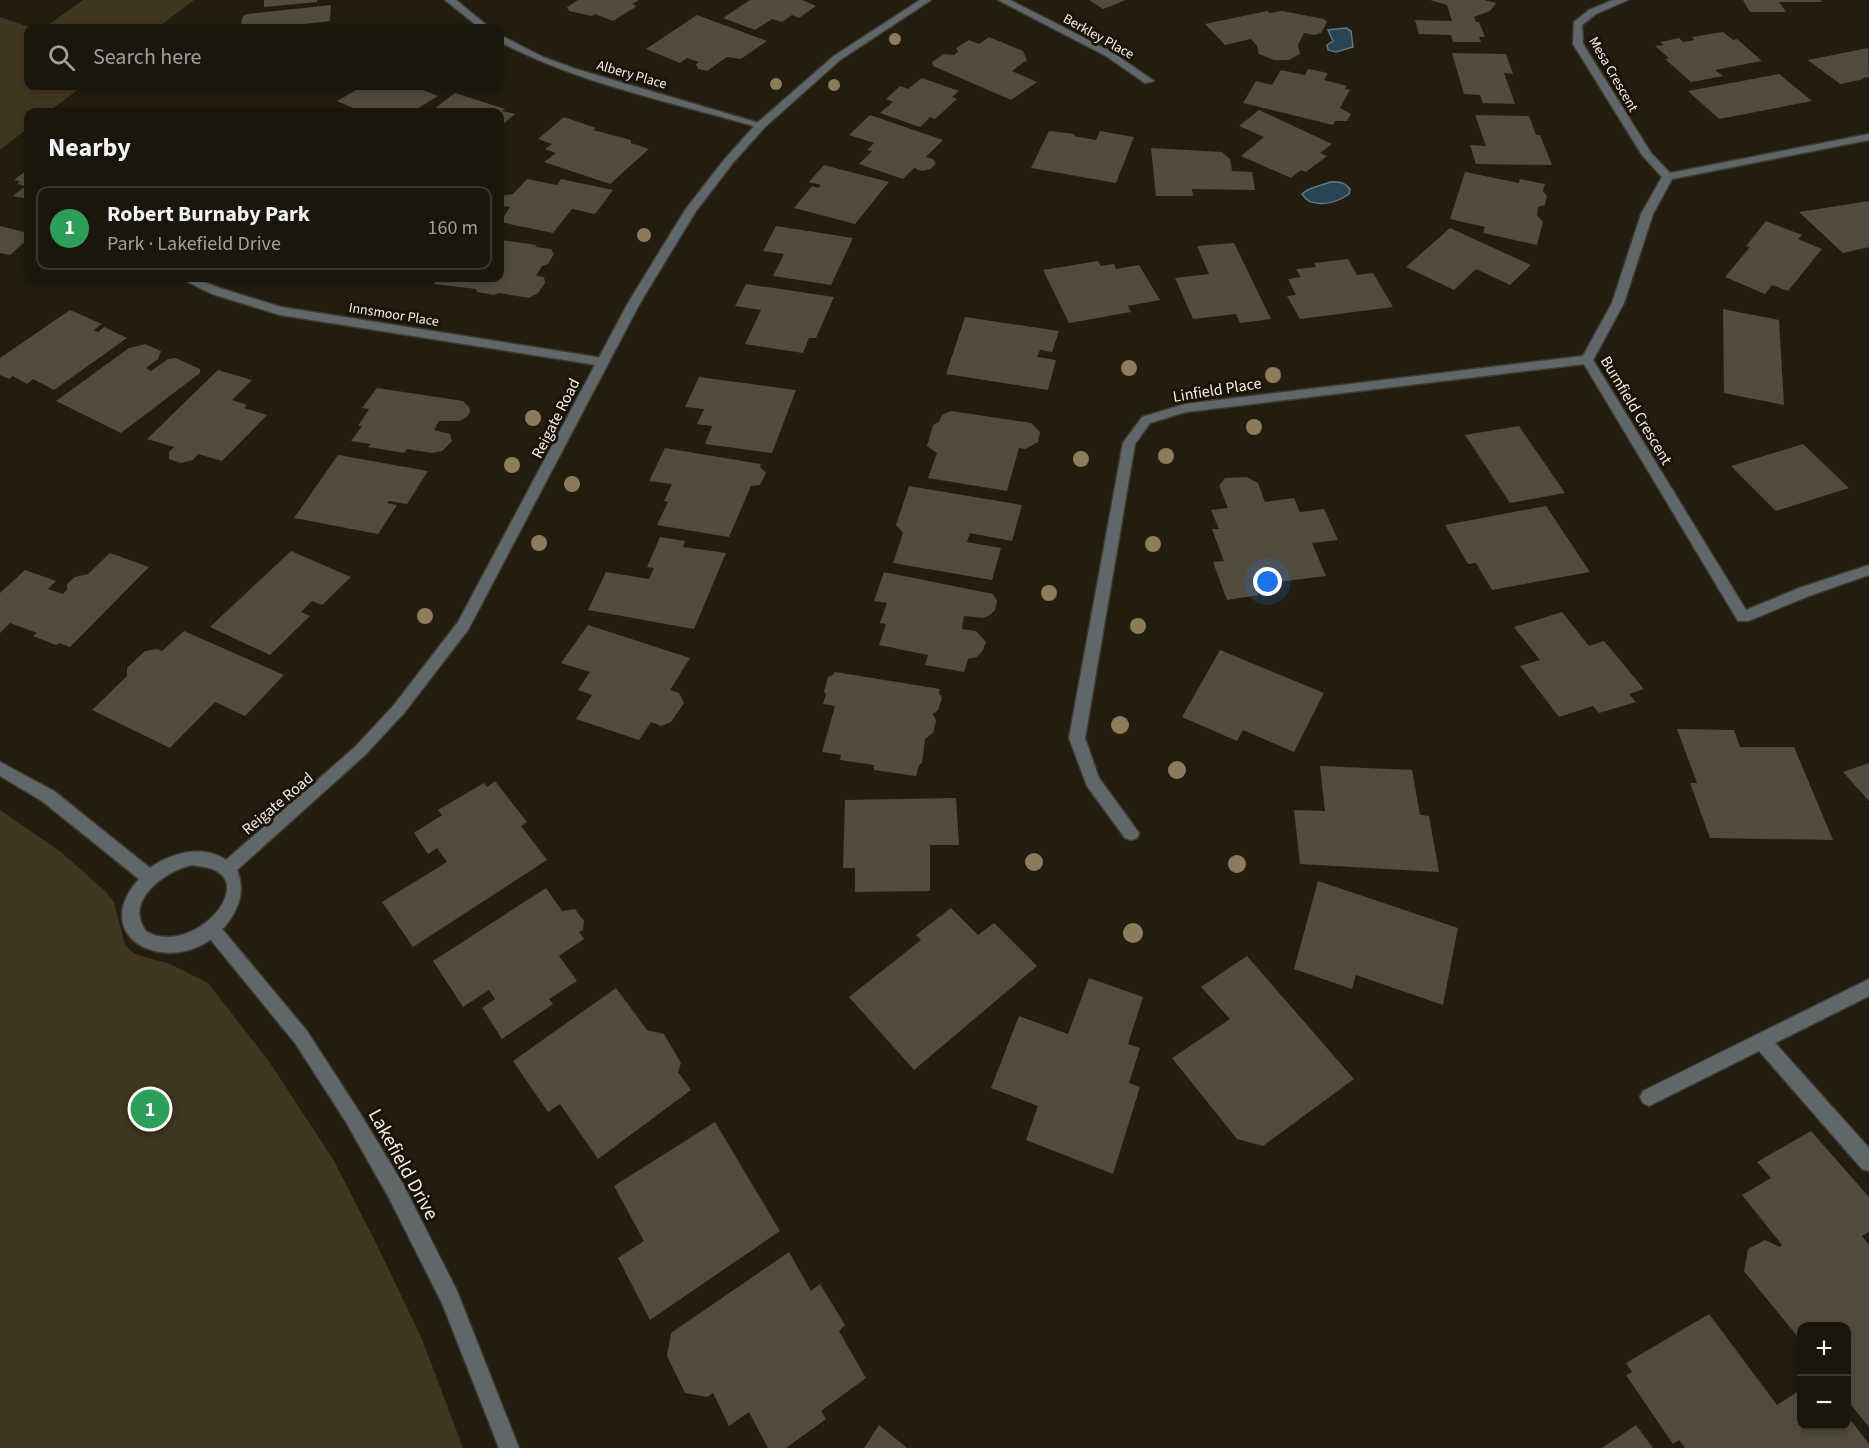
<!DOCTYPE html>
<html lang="en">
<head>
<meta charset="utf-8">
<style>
	:root { --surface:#1a160c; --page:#231f15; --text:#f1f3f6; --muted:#9f9f9d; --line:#38352d; --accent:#6dc2f3 }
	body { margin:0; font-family:"Source Sans 3",sans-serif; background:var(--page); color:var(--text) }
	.controls { position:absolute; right:18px; bottom:18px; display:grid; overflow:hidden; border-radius:12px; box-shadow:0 3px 9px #0003 }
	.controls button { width:54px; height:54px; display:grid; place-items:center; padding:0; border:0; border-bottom:2px solid var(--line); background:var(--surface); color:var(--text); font:30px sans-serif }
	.you { position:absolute; left:1268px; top:582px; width:21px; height:21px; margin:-15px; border:4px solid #fff; border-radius:50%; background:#1a73e8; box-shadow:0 0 0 9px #1a73e833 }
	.badge { display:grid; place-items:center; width:39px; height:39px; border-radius:50%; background:var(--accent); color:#fff; font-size:20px; font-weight:700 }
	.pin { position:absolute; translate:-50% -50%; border:3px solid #fff; box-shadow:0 2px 6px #0006 }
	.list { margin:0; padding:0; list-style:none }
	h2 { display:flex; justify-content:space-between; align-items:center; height:78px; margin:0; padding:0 24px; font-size:26px }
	h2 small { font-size:20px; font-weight:400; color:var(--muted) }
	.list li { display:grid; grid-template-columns:39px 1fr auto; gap:18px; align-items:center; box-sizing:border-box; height:84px; margin:0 12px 12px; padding:0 12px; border:2px solid var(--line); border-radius:12px }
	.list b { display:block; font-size:22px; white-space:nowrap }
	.list p { margin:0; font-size:20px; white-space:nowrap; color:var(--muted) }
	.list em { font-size:20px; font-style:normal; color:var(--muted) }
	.icon { flex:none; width:33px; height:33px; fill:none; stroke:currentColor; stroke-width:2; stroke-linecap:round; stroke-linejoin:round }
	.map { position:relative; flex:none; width:1869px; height:1448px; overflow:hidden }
	.search { position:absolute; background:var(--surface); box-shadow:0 3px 9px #0003; left:24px; top:24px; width:480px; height:66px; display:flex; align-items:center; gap:15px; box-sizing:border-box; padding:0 21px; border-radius:12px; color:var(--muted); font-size:22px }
	.panel { position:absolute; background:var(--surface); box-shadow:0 3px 9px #0003; left:24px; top:108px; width:480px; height:174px; border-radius:12px }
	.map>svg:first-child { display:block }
</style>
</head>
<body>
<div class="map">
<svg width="1869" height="1448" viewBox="0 0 1869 1448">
	<rect width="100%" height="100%" fill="#231d10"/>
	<!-- green -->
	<g fill="#413620">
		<path d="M83 0H194L157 28H44Z"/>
		<path d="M0 17 32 28H28V86H83L48 112H28V128L0 150Z"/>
		<path d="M0 810 61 852 106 892 114 902 125 945 135 954 170 964 208 983 268 1060 333 1159 376 1243 422 1339 463 1448H0Z"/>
	</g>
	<!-- water -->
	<g fill="#2b4453" stroke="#67777f" stroke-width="1.5">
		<path d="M1346 28 1351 31 1353 47 1336 52 1328 50 1327 45 1333 41 1328 30Z"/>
		<path d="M1330 182C1338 181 1345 182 1350 189L1349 194C1337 203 1311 210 1302 194 1308 187 1321 186 1330 182Z"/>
	</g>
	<!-- building -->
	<g fill="#534b3d">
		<path d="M264 0H317V2L264 7Z"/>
		<path d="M578 0H639L632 4 637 6 613 21 595 14 592 16 569 11 567 7Z"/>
		<path d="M750 0H802L816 6 799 18 792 15 782 22 772 19 755 30 723 18Z"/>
		<path d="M1089 0H1126L1103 9Z"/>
		<path d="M1430 0H1484L1496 3 1490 11 1474 17 1476 22H1479L1485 37H1479L1481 42H1453L1451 35 1419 34 1415 20 1452 21 1447 5Z"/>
		<path d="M1743 0H1820L1822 2H1779L1786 12H1750Z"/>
		<path d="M331 5 330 21 296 25V28H244L245 25 241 23 243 16 247 14Z"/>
		<path d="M1267 11 1270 13 1282 11 1324 19 1327 22 1321 33 1314 35 1304 33 1298 45 1300 54 1289 60H1274L1259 54 1257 46 1251 39 1225 45 1205 24Z"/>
		<path d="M697 15 767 41 741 59 727 57 707 71 698 69 696 64 699 62 687 58 680 63 646 49Z"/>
		<path d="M1723 32 1733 40 1737 39 1762 61 1715 70 1723 76 1691 82 1665 59 1669 58 1655 46 1664 45 1660 42 1679 38 1683 42 1694 40 1692 37Z"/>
		<path d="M989 37 1023 51 1027 60 1012 71 1037 82 1011 100 933 66 932 62 944 54 954 55 958 52 956 48 969 40 979 44Z"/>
		<path d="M1868 48 1869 77 1862 78 1864 79 1840 84 1808 60Z"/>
		<path d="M1452 53 1506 54 1513 74 1504 73 1515 104 1483 103 1480 95 1464 94Z"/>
		<path d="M1308 69 1328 73 1324 80 1347 86 1345 89 1350 90 1340 108 1351 114 1347 121H1335L1333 125 1243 103 1256 81 1272 85 1281 70 1305 75Z"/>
		<path d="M1779 74 1812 101 1719 119 1688 91Z"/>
		<path d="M922 78 959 91 952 97 957 99 935 119 930 117 920 127 880 113 893 102 886 99 900 86 908 89Z"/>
		<path d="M363 86H413L438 96 412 112H362L337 101Z"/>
		<path d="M455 93 505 109 502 111 515 114 500 127V112H430Z"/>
		<path d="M1259 110 1332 144 1320 153 1327 156 1306 172 1301 170 1291 178 1241 156 1264 137 1239 126Z"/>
		<path d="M870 115 943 140 926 157 933 159 936 164 930 169 922 171 914 168 903 179 859 164 872 151 867 150 874 143 849 135Z"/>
		<path d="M1475 115 1529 116 1536 135H1540L1552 165 1476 164 1470 145 1486 146Z"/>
		<path d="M564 117 596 128 593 130 631 140V143L649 149 610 184 544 162 556 153 545 149 552 144 538 139Z"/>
		<path d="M1049 131 1075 134 1074 136 1096 140 1100 131 1134 137 1116 183 1031 168Z"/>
		<path d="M1151 148 1222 152 1230 159 1232 171 1252 172 1255 190 1192 189 1193 196H1156Z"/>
		<path d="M824 165 889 182 855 224 794 208 812 186 818 188 821 185 809 182Z"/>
		<path d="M28 169V199L13 196 25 186 17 184 20 181 14 180Z"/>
		<path d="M1465 172 1519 183 1520 179 1545 184 1543 191 1547 196 1545 205 1538 207 1537 215 1543 222 1537 245 1483 233 1485 227 1450 219Z"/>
		<path d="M527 179 557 185 561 179 613 190 595 214 572 209 553 233 500 222 510 207 503 206 500 201 505 195 513 194Z"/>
		<path d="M1869 201V247L1843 253 1799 212Z"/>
		<path d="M1766 221 1802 235 1798 239 1822 249 1788 291 1772 285 1765 294 1725 277 1750 247 1746 246Z"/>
		<path d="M0 226 28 233V239L10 255 0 253Z"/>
		<path d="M776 226 853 238 831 285 773 276 784 254 763 251Z"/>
		<path d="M1450 228 1531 265 1510 285 1476 269 1454 290 1406 267Z"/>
		<path d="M500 240 537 245 535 247 551 249 554 254 548 264 542 266 536 276 544 277 545 283 538 293 529 298 499 293 494 295 477 292 476 289 434 284 438 278H500Z"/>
		<path d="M1234 243 1271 319 1240 323 1236 314 1193 319 1175 278 1209 274 1197 246Z"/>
		<path d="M1348 259 1357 275 1373 273 1393 307 1300 319 1287 296 1296 295 1288 279 1301 277 1296 269 1316 267 1314 263Z"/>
		<path d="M1098 261 1101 266 1114 264 1116 269 1139 265 1160 300 1128 306 1131 312 1069 323 1043 270Z"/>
		<path d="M746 284 834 297 816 338H809L803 353 745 344 761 310 735 306Z"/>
		<path d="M1723 309 1779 320 1784 405 1724 393Z"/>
		<path d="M70 310 102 324 94 330 98 332 104 327 127 338 54 390 33 379 27 384 13 376 9 379 0 375V358Z"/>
		<path d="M965 317 1059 331 1052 352 1040 350 1037 357 1056 360 1048 390 946 374Z"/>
		<path d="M145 344 161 351 158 359 146 368 151 371 168 359 176 358 200 369V373L121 433 56 401 129 348Z"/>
		<path d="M218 370 252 380 232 400 247 405 244 408 267 415 222 461 198 454 193 460 181 463 169 459V452L174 447 147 439Z"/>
		<path d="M699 377 796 390 772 453 705 444 712 426 697 424 704 409 685 407Z"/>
		<path d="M377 388 463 401 469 407 470 412 467 417 459 421H439L434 430 450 434 452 441 442 451 432 453 407 449 404 453 368 447 371 444 351 441 362 426H358L369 409 362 408Z"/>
		<path d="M951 411 1031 423 1040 432 1038 442 1025 449 1019 448 1007 491 928 478 937 453 927 446 933 425 939 422 942 415Z"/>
		<path d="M1519 426 1565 493 1510 503 1465 435Z"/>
		<path d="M1803 444 1849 488 1776 511 1731 466Z"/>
		<path d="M665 448 761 464 760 467 766 473 760 485 751 486 729 537 657 525 668 502 664 501 672 484 649 481Z"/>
		<path d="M338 455 428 471 407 504 389 501 387 503 397 505 378 534 294 518Z"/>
		<path d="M1247 477 1258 483 1265 502 1294 498 1300 512 1324 509 1338 540 1312 543 1326 576 1255 585 1259 595 1227 600 1213 562 1224 561 1212 529H1219L1211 510 1228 508 1219 486 1225 478Z"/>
		<path d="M909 486 1022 505 1012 541 970 533 967 542 1001 548 992 580 893 563 903 533 896 525Z"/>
		<path d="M1546 506 1590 572 1492 590 1476 563 1468 564 1445 525Z"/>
		<path d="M660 537 685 541 683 547 726 553 694 629 588 610 606 572 649 579 654 568 647 567Z"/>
		<path d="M291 551 351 577 322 605 312 601 301 612 310 616 270 655 210 627Z"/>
		<path d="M110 553 149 567 70 647 59 643 56 645 33 636 37 633 10 623 0 633V593L25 570 56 581 48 589 63 594 67 590V584L75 577 88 574Z"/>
		<path d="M884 572 993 594 997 601 995 610 990 615 983 618 964 616 962 629 976 631 986 642 983 650 977 657 968 659 964 672 925 665 928 655 879 645 886 624 880 623 887 603 874 601Z"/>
		<path d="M1562 612 1589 646 1604 641 1644 689 1629 694 1636 702 1599 713 1593 706 1559 717 1520 666 1540 660 1514 627Z"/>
		<path d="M588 625 690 658 670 690 679 693 684 703 671 722 661 726 651 722 639 740 576 719 592 695 578 690 590 672 561 663Z"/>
		<path d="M184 631 284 675 245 716 215 702 170 748 92 710 127 676V668L145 651 157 649 162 651Z"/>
		<path d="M1220 650 1324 693 1294 752 1243 730 1237 741 1182 717Z"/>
		<path d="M835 672 940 689 939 693 942 698 938 710 933 714 936 721 933 733 925 739 922 763 919 765 916 776 874 770V765L840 760 841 755 822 752 835 706 823 704 826 694 824 692 828 677 833 675Z"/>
		<path d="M1677 729 1734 730 1740 747H1794L1833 840 1710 838 1690 783H1697Z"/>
		<path d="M1869 763V801L1843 772Z"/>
		<path d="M1320 766 1412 770 1420 815 1429 816 1439 872 1300 864 1294 810 1325 811Z"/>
		<path d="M495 781 527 822 521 826 547 860 413 947 382 902 447 862 437 848 428 854 414 833 442 815 438 810 484 783 487 787Z"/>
		<path d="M956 798 959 845H930V891L855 892V868H843L845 800Z"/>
		<path d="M1318 881 1458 928 1443 1005 1356 975 1352 989 1294 969Z"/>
		<path d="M546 888 562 911 575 909 584 921 583 930 579 932 584 939 559 956 577 981 549 999 553 1004 502 1039 482 1008 495 999 489 990 463 1007 433 961Z"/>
		<path d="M951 908 978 935 994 923 1037 966 914 1070 849 997 921 940 916 935Z"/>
		<path d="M1247 956 1354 1079 1263 1146 1237 1139 1172 1058 1230 1019 1201 987Z"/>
		<path d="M1089 978 1143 997 1128 1044 1140 1048 1129 1083 1140 1087 1113 1174 1026 1140 1038 1106 991 1088 1019 1016 1068 1034Z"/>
		<path d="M616 988 647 1030 664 1034 681 1063 678 1072 691 1090 598 1159 560 1104 548 1112 513 1061Z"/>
		<path d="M715 1122 780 1231 650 1320 618 1258 644 1241 614 1186Z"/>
		<path d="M1811 1131 1869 1197V1232L1862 1236 1869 1245V1427L1846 1399V1326H1802V1342L1744 1271 1748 1249 1765 1240 1780 1247 1782 1245 1742 1195 1771 1178 1757 1162Z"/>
		<path d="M789 1252 811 1291 820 1284 845 1325 839 1331 866 1378 821 1411 826 1419 786 1448H768L749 1412 729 1426 713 1393 707 1397 685 1393 667 1356 671 1333Z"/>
		<path d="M1709 1314 1777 1405 1802 1389V1426H1846V1414L1869 1444V1448H1685L1679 1440 1673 1444 1626 1375 1632 1372 1626 1363Z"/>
		<path d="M879 1425 907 1448H864Z"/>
		<path d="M1636 1425 1653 1448H1602Z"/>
	</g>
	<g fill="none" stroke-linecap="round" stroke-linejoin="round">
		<!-- service casing -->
		<g stroke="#403a2e" stroke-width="3">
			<path id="service" d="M1869 979V996L1775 1043 1869 1148V1171L1862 1169 1759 1051 1649 1106 1643 1103 1640 1097 1643 1091Z"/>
		</g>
		<!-- minor casing -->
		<g stroke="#403a2e" stroke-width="3">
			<g id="minor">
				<path d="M445 0H456L490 28H480Z"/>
				<path d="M998 0H1010L1112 52 1154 81 1145 83 1106 56Z"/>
				<path d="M1613 0H1628L1596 14 1582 25 1583 44 1651 153 1670 173 1869 134V140L1672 179 1653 214 1624 303 1593 360 1746 610 1799 588 1869 565V575L1809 596 1748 621H1738L1584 364 1186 412 1150 423 1135 444 1085 738 1099 778 1139 833 1137 838 1131 840 1125 838 1087 786 1069 738 1123 443 1142 417 1185 404 1583 356 1612 303 1641 214 1662 177 1642 155 1573 44 1574 22 1589 10Z"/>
				<path d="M500 35 543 57 576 69 766 125 757 127C671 102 580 84 500 42Z"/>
				<path d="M180 278H195L220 288 281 307 603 358 609 362 603 366 280 315 212 294Z"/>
				<path d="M212 921 218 924 307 1031 358 1110 403 1184 457 1291 519 1448H499L442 1303 389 1198 346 1122 295 1043 206 934 204 929 206 924Z"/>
			</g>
		</g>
		<!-- tertiary casing -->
		<g stroke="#403a2e" stroke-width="3">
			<path id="tertiary" d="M920 0H931L840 60 765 127 732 164 696 211 640 303 468 630 404 713 365 755 237 870C244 888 241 902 231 918 187 986 81 944 139 879L42 801 0 776V762L54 791 150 868C170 853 203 844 226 860L355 747 394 705 458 622 628 303 685 210 724 160 757 123 834 56ZM192 865C203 867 215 867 223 876 243 902 184 955 146 931 123 901 165 871 192 865Z"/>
		</g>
		<!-- service -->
		<use href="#service" fill="#60676b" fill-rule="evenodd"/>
		<!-- minor -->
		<use href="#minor" fill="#60676b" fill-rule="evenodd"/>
		<!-- tertiary -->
		<use href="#tertiary" fill="#60676b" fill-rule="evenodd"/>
	</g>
	<!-- trees -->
	<g fill="#8d7c5b">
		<circle cx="895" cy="39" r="6"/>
		<circle cx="776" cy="84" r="6"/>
		<circle cx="834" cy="85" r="6"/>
		<circle cx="644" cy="235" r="7"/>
		<circle cx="1129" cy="368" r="8"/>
		<circle cx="1273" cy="375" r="8"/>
		<circle cx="533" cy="418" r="8"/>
		<circle cx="1254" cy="427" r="8"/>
		<circle cx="1166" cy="456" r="8"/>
		<circle cx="1081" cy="459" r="8"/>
		<circle cx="512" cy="465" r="8"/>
		<circle cx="572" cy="484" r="8"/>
		<circle cx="539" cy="543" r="8"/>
		<circle cx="1153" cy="544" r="8"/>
		<circle cx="1049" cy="593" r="8"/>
		<circle cx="425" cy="616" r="8"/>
		<circle cx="1138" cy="626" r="8"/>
		<circle cx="1120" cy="725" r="9"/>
		<circle cx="1177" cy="770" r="9"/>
		<circle cx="1034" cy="862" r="9"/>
		<circle cx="1237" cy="864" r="9"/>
		<circle cx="1133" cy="933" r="10"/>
	</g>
	<g text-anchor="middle" stroke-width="6" stroke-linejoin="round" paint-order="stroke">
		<!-- far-street labels -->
		<g font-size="14" fill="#f3efe6" stroke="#1a1407">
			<text transform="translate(1099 36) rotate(29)" y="5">Berkley Place</text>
			<text transform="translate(632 74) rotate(16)" y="5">Albery Place</text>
			<text transform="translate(1614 74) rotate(60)" y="5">Mesa Crescent</text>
			<text transform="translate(394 314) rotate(9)" y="5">Innsmoor Place</text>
		</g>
		<!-- street labels -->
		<g font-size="16" fill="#f3efe6" stroke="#1a1407">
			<text transform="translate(1217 389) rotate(-9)" y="6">Linfield Place</text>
			<text transform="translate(1637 410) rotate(59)" y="6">Burnfield Crescent</text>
			<text transform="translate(555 418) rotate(-63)" y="6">Reigate Road</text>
			<text transform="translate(277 803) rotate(-40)" y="6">Reigate Road</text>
		</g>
		<!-- near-street labels -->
		<g font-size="20" fill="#f3efe6" stroke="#1a1407">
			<text transform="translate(404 1164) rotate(61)" y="7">Lakefield Drive</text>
		</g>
	</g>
</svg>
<div class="controls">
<button>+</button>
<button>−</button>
</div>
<div class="you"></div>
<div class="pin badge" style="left:150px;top:1109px;background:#2e9e5b">1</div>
<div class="search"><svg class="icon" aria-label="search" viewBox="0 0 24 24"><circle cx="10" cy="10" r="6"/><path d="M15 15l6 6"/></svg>Search here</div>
<section class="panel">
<h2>Nearby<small></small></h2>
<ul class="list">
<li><span class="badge" style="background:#2e9e5b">1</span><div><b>Robert Burnaby Park</b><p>Park · Lakefield Drive</p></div><em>160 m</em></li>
</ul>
</section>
</div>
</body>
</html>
